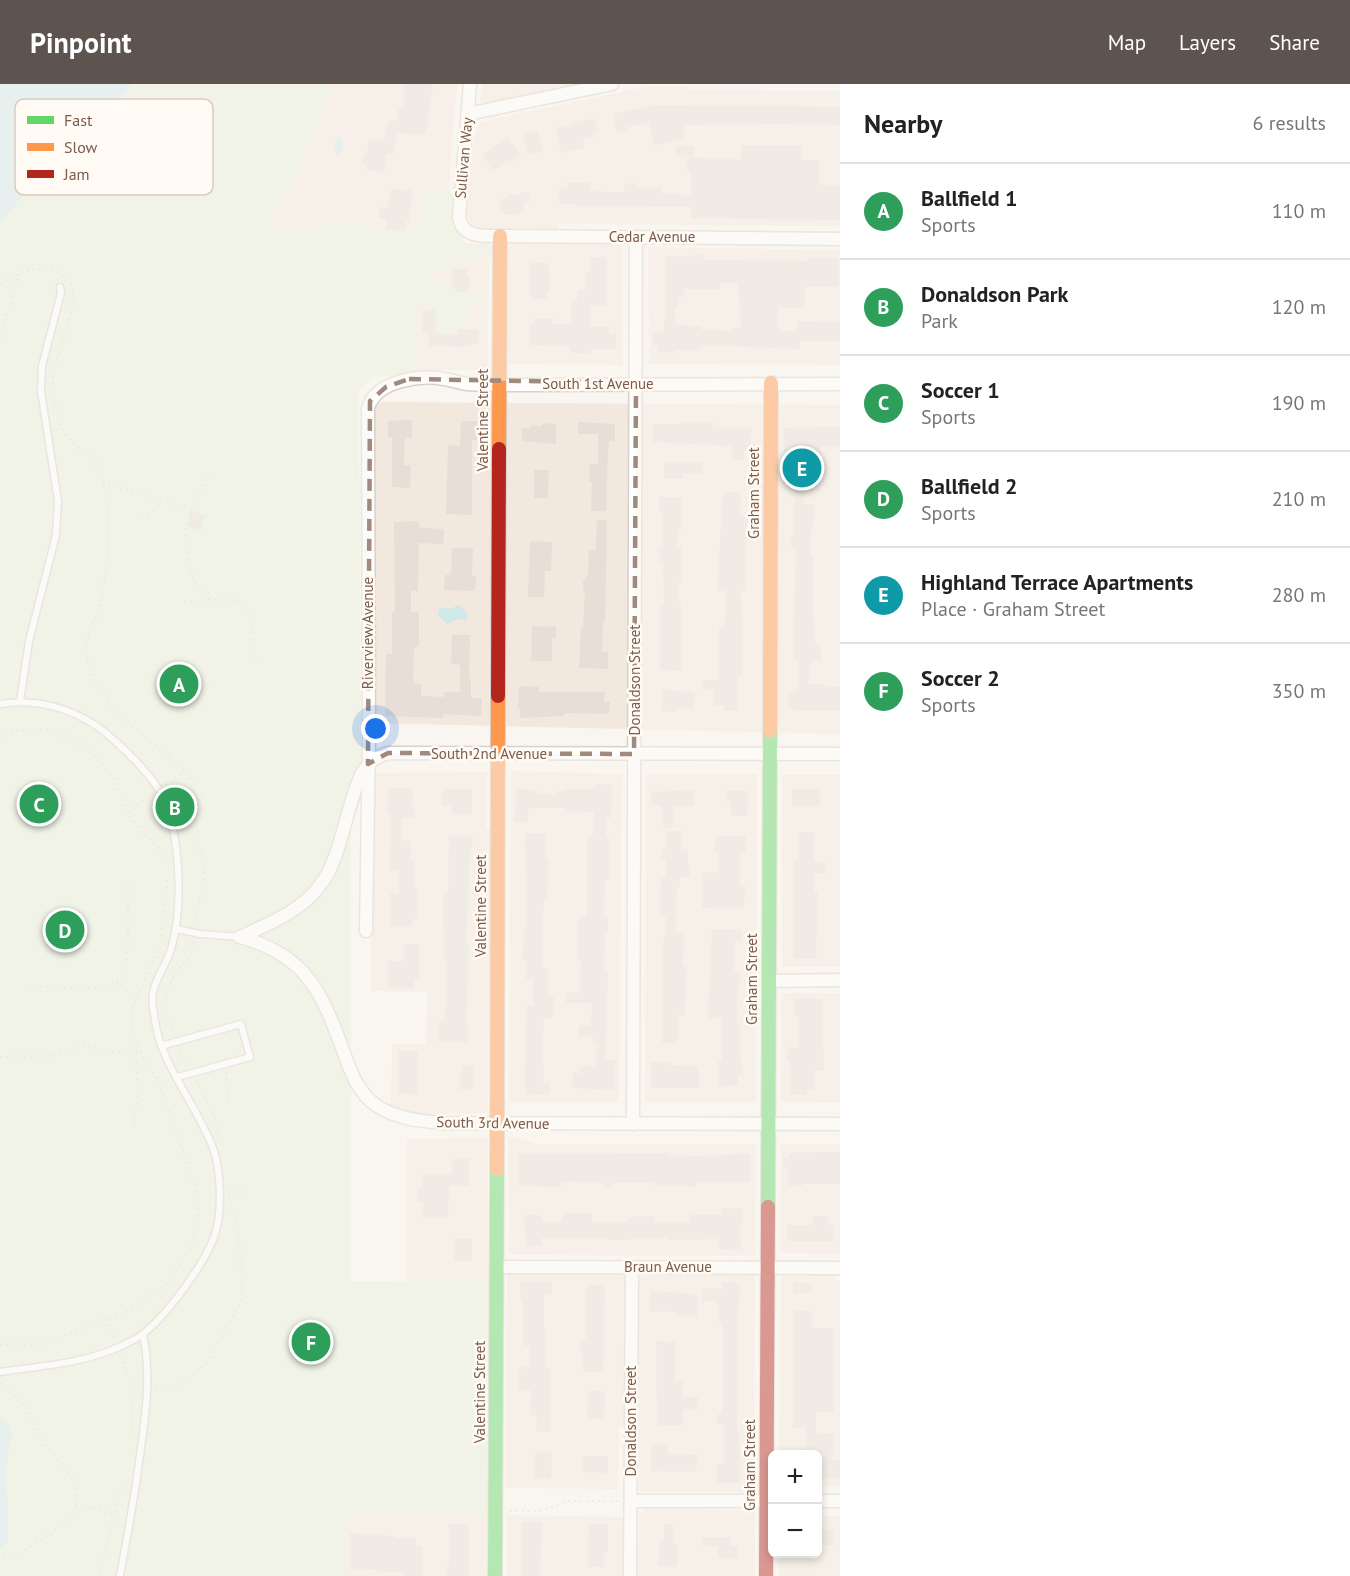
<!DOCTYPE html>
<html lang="en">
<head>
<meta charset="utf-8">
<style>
	:root { --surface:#fff; --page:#f6f6f6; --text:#222; --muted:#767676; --line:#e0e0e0; --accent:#5d544f }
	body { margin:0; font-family:"PT Sans",sans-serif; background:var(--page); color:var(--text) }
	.controls { position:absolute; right:18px; bottom:18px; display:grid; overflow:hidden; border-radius:9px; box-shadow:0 3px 9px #0003 }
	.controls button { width:54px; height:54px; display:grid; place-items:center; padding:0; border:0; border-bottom:2px solid var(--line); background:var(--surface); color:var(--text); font:30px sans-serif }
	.you { position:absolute; left:376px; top:645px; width:21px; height:21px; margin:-15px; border:4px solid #fff; border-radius:50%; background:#1a73e8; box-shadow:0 0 0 9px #1a73e833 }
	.badge { display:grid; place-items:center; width:39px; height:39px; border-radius:50%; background:var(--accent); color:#fff; font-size:20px; font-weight:700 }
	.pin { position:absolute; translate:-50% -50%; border:3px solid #fff; box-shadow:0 2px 6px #0006 }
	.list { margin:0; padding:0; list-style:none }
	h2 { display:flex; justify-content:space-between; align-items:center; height:78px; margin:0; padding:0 24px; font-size:26px }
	h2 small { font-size:20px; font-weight:400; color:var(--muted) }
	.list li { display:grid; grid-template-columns:39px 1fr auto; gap:18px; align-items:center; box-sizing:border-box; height:96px; padding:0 24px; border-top:2px solid var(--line) }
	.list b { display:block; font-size:22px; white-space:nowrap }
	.list p { margin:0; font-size:20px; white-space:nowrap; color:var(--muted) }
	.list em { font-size:20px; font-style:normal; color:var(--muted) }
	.map { position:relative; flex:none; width:840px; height:1492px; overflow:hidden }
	header { display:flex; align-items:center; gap:36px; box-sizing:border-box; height:84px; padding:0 30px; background:var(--accent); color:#fff }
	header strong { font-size:28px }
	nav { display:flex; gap:33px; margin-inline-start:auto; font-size:21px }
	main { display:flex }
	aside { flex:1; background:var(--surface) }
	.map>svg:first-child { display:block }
</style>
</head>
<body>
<header>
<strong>Pinpoint</strong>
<nav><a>Map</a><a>Layers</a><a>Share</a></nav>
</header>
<main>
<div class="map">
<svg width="840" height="1492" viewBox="0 0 840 1492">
	<rect width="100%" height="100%" fill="#f9f5f0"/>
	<!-- residential -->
	<g fill="#f2e8de">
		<path d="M332 0H457L445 151 264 148 300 84Z"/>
		<path d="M482 0H583L511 16 480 19Z"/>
		<path d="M649 2H686V6L840 7V142L559 140 558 145 480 144 471 140 467 131 474 53 480 38Z"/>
		<path d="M462 159 489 160 488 286H377L425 179Z"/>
		<path d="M514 159 623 160V281L507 280 508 164Z"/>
		<path d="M648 163 840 166V281L649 280Z"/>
		<path d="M365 318 840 321V650L374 639Z"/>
		<path d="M511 687 622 690 619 1018H509Z"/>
		<path d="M487 688 486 745H491L488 1027 486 1029 415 1030 391 1022 392 960H426L427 908 371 907 373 696 376 689Z"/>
		<path d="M646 690H757L756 1018H645Z"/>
		<rect x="782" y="691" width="58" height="192"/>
		<path d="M781 909H840V1019L781 1018Z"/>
		<path d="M488 1054V1198L407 1199V1055Z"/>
		<path d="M509 1054H518L535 1060H756L755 1172 516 1171 509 1169Z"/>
		<path d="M781 1060H840V1168L838 1170 780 1169Z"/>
		<path d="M507 1190H621L625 1195 624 1343H619L618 1405 505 1404Z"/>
		<path d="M781 1190 835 1191V1196H840V1402H818V1370H779Z"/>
		<path d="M643 1191H755L754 1408H643L639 1404V1194Z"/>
		<path d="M645 1425 755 1426V1492H638L639 1433 642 1426Z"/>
		<path d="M346 1431 487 1432V1492H345Z"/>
		<path d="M507 1431 624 1433V1492H507Z"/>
		<path d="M818 1432H840V1492H779V1470H818Z"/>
	</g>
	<!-- green -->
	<path fill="#e7f0db" d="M132 0H332L300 84 264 147 319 149 321 138C326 138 366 137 369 139 373 141 376 145 380 147 387 150 397 149 405 149L410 143 422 141C425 131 420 120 425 111L441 110 448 107 458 113V141L466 161H492L491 175C481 173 467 173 459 180V184H453L452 189 442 190 439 182H433L429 199C440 197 450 202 456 209H469L473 207 477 215 473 222 466 224 465 228 467 230 461 240 451 245 450 249 448 250 447 263 441 262 437 250V225L429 224 428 220 420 221V227L415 229 418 242 417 257 419 262V272L415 279 417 288 374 293 359 305 361 691 351 690V1197L488 1198 487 1432 346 1431 345 1492H0V140L62 63 102 25 119 15Z"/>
	<!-- water -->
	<g fill="#d0e8ea">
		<path d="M0 0H132L119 15 102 25 62 63 0 140Z"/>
		<path d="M339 54 343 58V67L338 72 334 67V58Z"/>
		<path d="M459 521 468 530 466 536 457 535 447 540 438 531 440 523 450 525Z"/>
		<path d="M0 1332 8 1341 12 1350 5 1389 8 1421V1457L0 1465Z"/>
	</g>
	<!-- building -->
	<g fill="#e6ded7" fill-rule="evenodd">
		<path d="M405 0H433L426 50 396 49 394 70 386 69 385 88 366 86 367 79H363V70H367L369 55 385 56 387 39 391 36 397 37 398 25 403 26Z"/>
		<path d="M656 21 840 23V41L710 39V41H684V55L654 62 649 38 628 43V46L617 49 613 30Z"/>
		<path d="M595 34 598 47 592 48 593 53 583 55 584 64 561 69 556 44 570 42 569 39Z"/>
		<path d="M538 46 543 68 528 71 523 50Z"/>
		<path d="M507 52 520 71 511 78 510 75 493 87 483 72Z"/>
		<path d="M741 61H802V76H819V101L840 102V136L691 134V123L578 122 579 120H559V105L568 103 567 99H591L590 106 604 108H624L625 99 638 100 637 103 662 104V109L691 112V87H686L687 73 741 75Z"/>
		<path d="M676 62H694V72L676 71Z"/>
		<path d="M391 105 412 106 409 137H406L405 147 386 145 387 136 378 133 380 124 388 123Z"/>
		<path d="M521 108H530V118H524V127H521V130L504 131 500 127V115H507V111H521Z"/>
		<path d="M691 171H703V176L809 177V174H839V203H805V224H778V247H797V237L840 238V257H800V265L701 261V264H696V266H675V269L657 268V262H653V250L664 248V236H666L665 176H666L667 172 691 173ZM720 199H738L741 244H732V247L701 246 702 242 675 241V223H678L679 213H684V205H720Z"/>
		<path d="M591 173H606L607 222H591V243H609V249H616V265H591V269H571V262L530 261V240H535V235H553V240H571V217H577V206H586V188H591Z"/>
		<path d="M530 179H549L550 207H547V215H530Z"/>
		<path d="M453 185H467L466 192H470L469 208H456V205H452Z"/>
		<path d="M436 225V249H422V226Z"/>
		<path d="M458 245H479V260H471V263L429 262V249L458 250Z"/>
		<path d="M412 336V354L405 353 404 381H411L410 404 392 403V353H388V337Z"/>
		<path d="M461 337H478L477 356H472V431L446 430 448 361 460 362Z"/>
		<path d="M578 338 615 340V357H609L608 365 606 427H591L592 398H589L590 380H598V350H578Z"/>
		<path d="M680 338H713V343L751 344V367H744V376H732V362L653 358V340H680Z"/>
		<path d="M542 339 556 340V360L522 357V344L530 345 531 341 542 342Z"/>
		<path d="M825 343H840V362H821V394H804V420H814V442H811L810 473H813V538H815V560H821V577H810L809 600H825V603H840V627H793V625H788V610H795L794 605H798V577H793L796 464H791V452H793L795 394H784V344Z"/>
		<path d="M664 378H702V390L683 389V395H664Z"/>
		<path d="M534 386H549L548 414H534Z"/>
		<path d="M723 408H741L740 433 748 434 746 447V508L741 507 743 573 742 592H738V627H724V621H713V606H702V596H719V543H725L726 507H717Z"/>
		<path d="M659 413H681L682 445H678L677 463H681L682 498 678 499 679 519H681V587L660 586V519H664L663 479H660L659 464H663V429H659Z"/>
		<path d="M191 427 205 431 201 446 187 443Z"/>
		<path d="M597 436H607L605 538 603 537 602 568H608V585L579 584 581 544H583L585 506H583V496H585L586 492H588L589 466H596Z"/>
		<path d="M419 437V444L444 445 443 460 419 459 418 507H411V528H419V563H414L413 599 421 600V612L444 613V608H460V581L451 580 452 551H470L469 595H471V614H482L481 632 443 630V634L385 632 386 570H392V528H395L394 438Z"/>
		<path d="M530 457 552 458 551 487H545L544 513H528Z"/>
		<path d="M452 464H473L472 492H476L475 507 444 506 445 491H451Z"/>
		<path d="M532 542 556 543V554H552V577H531Z"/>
		<path d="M519 602 539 603V608H605L604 618H610L609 630 564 629V632L520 634V625H518Z"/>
		<path d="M663 606 695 608 694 624 676 623V628L661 627Z"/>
		<path d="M596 700 612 701 611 734H606V752H609V796H605L604 834H608V849H605L604 887H608L605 976H615V1006L572 1004 573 989 580 990V982L596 983 597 959H593V953L578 952 579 941H591L592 919H566V908L580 909 581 875H577L578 833H587V752H593L594 728 566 727V724H529L527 739 514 738 517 705 538 706 537 710 556 711V707H564V705H596Z"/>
		<path d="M388 704H413L412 724H415L414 734H402L401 752 403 757H411V777H415L414 804H417V835H412V842H390V809H399V787H389L391 729 388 728Z"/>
		<path d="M442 705H472V730H452V722H442Z"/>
		<rect x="792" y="705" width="28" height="17"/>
		<path d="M694 706 693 722H673V744H663L662 722 651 720V708Z"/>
		<path d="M727 707H748L747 732H731V717H727Z"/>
		<path d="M667 747H682V765H688V782H690V793H680V803H677L675 849 685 850 682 882H686L685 931H678V959H662V879L666 833H660L661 794H667L666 776H661L662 765H666Z"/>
		<path d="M799 748H814L813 778H826V789H814V808H818L816 875H793L794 775H798Z"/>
		<path d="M525 749H545V775H548L547 815H544L542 863 543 884H548V913H554L552 935 544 934 542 980H544L543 1000H550V1011L525 1010 526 933 527 922H533V895H526L527 877H522L525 840H527Z"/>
		<path d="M449 751 473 752 472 765H470L466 859H469L466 938H468V958H438V938H444L447 911V876H444L443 821V809H448Z"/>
		<path d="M715 752H746V768H740V802H745L744 823 702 824 703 788 718 789 719 768H715Z"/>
		<path d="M712 845H742V857L735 856 734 887H740L739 906H737V941H740V976H742V990H738V1001L718 1002V977H722V934H708Z"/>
		<path d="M404 860H419V895H414V904H388V877H404Z"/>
		<path d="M795 914 822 915 824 987H814V1006H807V1011H790V975H787L788 963 799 964V932H794Z"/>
		<path d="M399 967H418L417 1010 398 1009Z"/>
		<path d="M651 978H670V981L699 982V1004H651Z"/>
		<path d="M462 981 475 982 472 1006 459 1005Z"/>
		<path d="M815 1068H840V1100H803V1102H789L788 1083H783V1074H789V1069Z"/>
		<path d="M669 1069V1073L750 1070V1098H696V1103L655 1101V1099H614V1103H602V1098L561 1097V1103L519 1102V1070Z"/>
		<path d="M469 1074V1102H449L448 1134H423V1118H417V1104H422V1090H452V1075Z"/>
		<path d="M722 1124 743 1125V1139H740L741 1165 719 1166V1155L669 1156V1153L619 1156H608L607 1154H541V1162H526L524 1131H541V1138H563V1129H592V1138H628V1133L654 1132V1138H690V1131H722Z"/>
		<path d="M813 1132H828V1141H834V1157H787V1141H813Z"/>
		<rect x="454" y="1155" width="18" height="22"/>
		<path d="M521 1198H552V1210H544V1247H546L545 1284H551V1348H536L537 1331H530L531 1306H519V1285H521V1282H529V1263L523 1260V1214H520Z"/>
		<path d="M723 1198 740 1199 737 1244V1348H739L740 1399H717V1380H724V1340H717V1330H723V1238H718V1217H702L703 1204 723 1205Z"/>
		<path d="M793 1199H811L812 1209H793Z"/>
		<path d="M586 1201H605L603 1288H583V1269H580V1255H586Z"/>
		<path d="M650 1207 698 1210 697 1233 677 1232V1228L650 1227Z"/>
		<path d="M793 1227H812V1244H834V1328H816V1350L833 1349V1376H840V1394H818V1371H806V1344H793Z"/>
		<path d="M656 1257 675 1258V1297H683L682 1313H698V1326L683 1325V1341H657Z"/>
		<path d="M588 1307H605L604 1335 587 1334Z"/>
		<path d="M668 1360V1370L697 1371 696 1388 651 1387V1361Z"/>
		<path d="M536 1367 552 1368 551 1395 534 1394Z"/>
		<path d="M583 1372H608V1389L583 1388Z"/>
		<path d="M522 1438H542L540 1492H521Z"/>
		<path d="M449 1440H469V1492H447V1481H449Z"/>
		<path d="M589 1440H608V1468H604V1483H588Z"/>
		<path d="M664 1440H673V1460H678L677 1483 659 1482V1457L664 1458Z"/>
		<rect x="818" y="1446" width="15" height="15"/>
		<path d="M350 1449 395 1452V1454H416V1462H422V1492H404V1488H377V1485L351 1486Z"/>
		<path d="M702 1453H731V1462H738V1474H717V1462H702Z"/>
	</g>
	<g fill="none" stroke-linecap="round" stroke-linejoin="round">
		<!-- lane casing -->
		<g stroke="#d7d1cb" stroke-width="9">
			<g id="lane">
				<path d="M20 617 29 557 56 451 58 417 41 307 42 282 61 209 60 203"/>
				<path d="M0 620C42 613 85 628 115 657 131 672 148 688 159 706 181 744 183 820 172 862 168 878 156 892 153 909 151 917 154 928 155 937 161 980 197 1022 213 1064 221 1086 222 1125 216 1147 208 1176 167 1231 143 1250 137 1255 127 1259 119 1263 82 1280 39 1282 0 1288"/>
				<path d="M176 845 200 850 240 853"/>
				<path d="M161 962 241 940 250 973 178 993"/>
				<path d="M120 1492C127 1454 134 1416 139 1378 145 1335 152 1293 143 1250"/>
			</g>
		</g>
		<!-- street casing -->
		<g stroke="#d7d1cb" stroke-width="15">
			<g id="street">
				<path d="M470 0 459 133C462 154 484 152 500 152L840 155"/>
				<path d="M468 30 612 0"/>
				<path d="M366 847 369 653 368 324C376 296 420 291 444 295 452 296 459 299 467 300 478 301 489 300 499 301L840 300"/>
				<path d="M240 853C268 840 302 827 321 800 341 774 346 723 361 691 368 679 375 673 388 669L840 670"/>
				<path d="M240 853C307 871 322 909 344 969 351 989 359 1010 377 1022 397 1035 421 1037 443 1039L840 1040"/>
				<path d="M768 897 840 896"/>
				<path d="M633 1040 636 153"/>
				<path d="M496 1183 840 1184"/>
				<path d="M631 1417H771"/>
				<path d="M818 1417H840"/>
				<path d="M630 1492 632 1183"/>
			</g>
		</g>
		<!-- fast casing -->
		<g stroke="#d9d2cb" stroke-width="16">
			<g id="fast">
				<path d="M768 1123 770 647"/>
				<path d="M495 1492 497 1085"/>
			</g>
		</g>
		<!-- slow casing -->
		<g stroke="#d9d2cb" stroke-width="16">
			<g id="slow">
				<path d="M499 365 500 152"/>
				<path d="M770 647 771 299"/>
				<path d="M497 1085 498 612"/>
			</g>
		</g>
		<!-- jam casing -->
		<g stroke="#d9d2cb" stroke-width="16">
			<g id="jam">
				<path d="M498 612 499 365"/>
				<path d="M766 1492 768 1123"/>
			</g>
		</g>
		<!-- path -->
		<g stroke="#dcd5d0" stroke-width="2" stroke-dasharray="1.5 4.5" stroke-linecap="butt">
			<path d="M0 200C23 185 54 175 72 202 79 227 53 270 53 300 54 317 56 338 67 352 79 366 97 374 102 393 111 426 109 477 102 511 95 548 74 557 96 598 117 637 157 660 189 691L192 701 200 769 204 783 203 799 194 840"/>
			<path d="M0 254 19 190"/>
			<path d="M103 399 191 425"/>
			<path d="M142 433 157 424 160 417"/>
			<path d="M210 515 209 509C198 508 195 499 192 489 176 448 190 421 213 387"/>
			<path d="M184 518C251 511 250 513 256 579"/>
			<path d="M0 654C42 630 91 658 114 696 123 711 127 730 139 745 148 755 162 762 167 775"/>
			<path d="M165 701 185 687"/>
			<path d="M128 728 153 710"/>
			<path d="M117 898 136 914"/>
			<path d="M28 902C48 902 99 908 115 899 133 888 127 821 128 801"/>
			<path d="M174 951 165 927 167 907 175 888 191 871 193 858"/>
			<path d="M179 964 187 981"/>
			<path d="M0 973 51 972 86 962 112 968 139 967"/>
			<path d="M226 988 230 1024"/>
			<path d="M196 996 215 1033 220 1057"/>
			<path d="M133 1043 138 1011 136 967"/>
			<path d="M228 1110 244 1107"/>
			<path d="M108 1235 114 1255"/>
			<path d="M0 1261 41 1260 135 1224 170 1197 192 1160 198 1131 196 1106 159 998 142 971 131 945 132 923 160 864 168 792"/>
			<path d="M120 1272 134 1306 132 1329 133 1350"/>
			<path d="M0 1299 27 1324 45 1360 75 1399 77 1415 74 1427 50 1450 17 1472 0 1475"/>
			<path d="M155 1306 176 1304 206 1280 240 1219 242 1211 239 1152 230 1116"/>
			<path d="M76 1420 113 1430"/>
			<path d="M510 1427H542L566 1417H619"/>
			<path d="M99 1492 117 1416 126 1396"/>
		</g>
		<!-- lane -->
		<use href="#lane" stroke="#fefefd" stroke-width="6"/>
		<!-- street -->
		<use href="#street" stroke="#fefefd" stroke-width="12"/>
		<!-- fast -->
		<use href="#fast" stroke="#63d668" stroke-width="14"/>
		<!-- slow -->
		<use href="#slow" stroke="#ff974d" stroke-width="14"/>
		<!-- jam -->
		<use href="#jam" stroke="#b3261e" stroke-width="14"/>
	</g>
	<!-- marked area -->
	<path d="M0 0H840V1492H0ZM409 295 636 299 634 670 388 669 368 680 370 317 386 303Z" fill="#f9f5f0" fill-opacity=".55" fill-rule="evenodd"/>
	<path fill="none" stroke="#9f8a7d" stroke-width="4.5" stroke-dasharray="12 8" stroke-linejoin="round" d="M409 295 636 299 634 670 388 669 368 680 370 317 386 303Z"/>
	<g text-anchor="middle" stroke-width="5" stroke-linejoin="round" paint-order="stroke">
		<!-- street labels -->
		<g font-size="15" fill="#7a5c4d" stroke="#fffaf3">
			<text transform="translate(464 74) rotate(-85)" y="5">Sullivan Way</text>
			<text x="652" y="158">Cedar Avenue</text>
			<text x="598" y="305">South 1st Avenue</text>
			<text transform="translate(483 336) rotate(-90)" y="5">Valentine Street</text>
			<text transform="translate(754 409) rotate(-90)" y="5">Graham Street</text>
			<text transform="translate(368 549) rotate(-90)" y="5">Riverview Avenue</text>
			<text transform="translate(635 596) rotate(-90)" y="5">Donaldson Street</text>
			<text x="489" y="675">South 2nd Avenue</text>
			<text transform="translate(481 822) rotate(-90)" y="5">Valentine Street</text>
			<text transform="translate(752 895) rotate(-90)" y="5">Graham Street</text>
			<text transform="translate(493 1039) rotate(1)" y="5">South 3rd Avenue</text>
			<text x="668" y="1188">Braun Avenue</text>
			<text transform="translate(480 1308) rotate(-90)" y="5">Valentine Street</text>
			<text transform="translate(631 1337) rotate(-90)" y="5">Donaldson Street</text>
			<text transform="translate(750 1381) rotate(-90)" y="5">Graham Street</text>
		</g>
	</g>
	<!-- legend -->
	<rect x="15" y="15" width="198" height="96" rx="9" fill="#fffaf3" stroke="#d7cbc1" stroke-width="1.5"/>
	<rect x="27" y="32" width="27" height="8" fill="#63d668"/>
	<rect x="27" y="59" width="27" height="8" fill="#ff974d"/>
	<rect x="27" y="86" width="27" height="8" fill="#b3261e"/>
	<g font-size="16" fill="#7a5c4d">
		<text x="64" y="42">Fast</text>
		<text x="64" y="69">Slow</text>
		<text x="64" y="96">Jam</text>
	</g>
</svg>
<div class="controls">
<button>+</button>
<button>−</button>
</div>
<div class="you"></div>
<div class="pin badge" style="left:179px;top:600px;background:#2e9e5b">A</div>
<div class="pin badge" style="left:175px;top:723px;background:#2e9e5b">B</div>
<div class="pin badge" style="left:39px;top:720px;background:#2e9e5b">C</div>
<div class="pin badge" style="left:65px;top:846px;background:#2e9e5b">D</div>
<div class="pin badge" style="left:802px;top:384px;background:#0f9aa8">E</div>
<div class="pin badge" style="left:311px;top:1258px;background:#2e9e5b">F</div>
</div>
<aside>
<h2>Nearby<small>6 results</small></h2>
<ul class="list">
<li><span class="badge" style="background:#2e9e5b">A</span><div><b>Ballfield 1</b><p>Sports</p></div><em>110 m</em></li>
<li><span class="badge" style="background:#2e9e5b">B</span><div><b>Donaldson Park</b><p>Park</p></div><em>120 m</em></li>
<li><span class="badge" style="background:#2e9e5b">C</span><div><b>Soccer 1</b><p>Sports</p></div><em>190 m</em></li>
<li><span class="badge" style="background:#2e9e5b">D</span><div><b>Ballfield 2</b><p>Sports</p></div><em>210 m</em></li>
<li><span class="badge" style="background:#0f9aa8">E</span><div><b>Highland Terrace Apartments</b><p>Place · Graham Street</p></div><em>280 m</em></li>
<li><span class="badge" style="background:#2e9e5b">F</span><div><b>Soccer 2</b><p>Sports</p></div><em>350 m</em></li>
</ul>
</aside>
</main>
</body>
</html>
